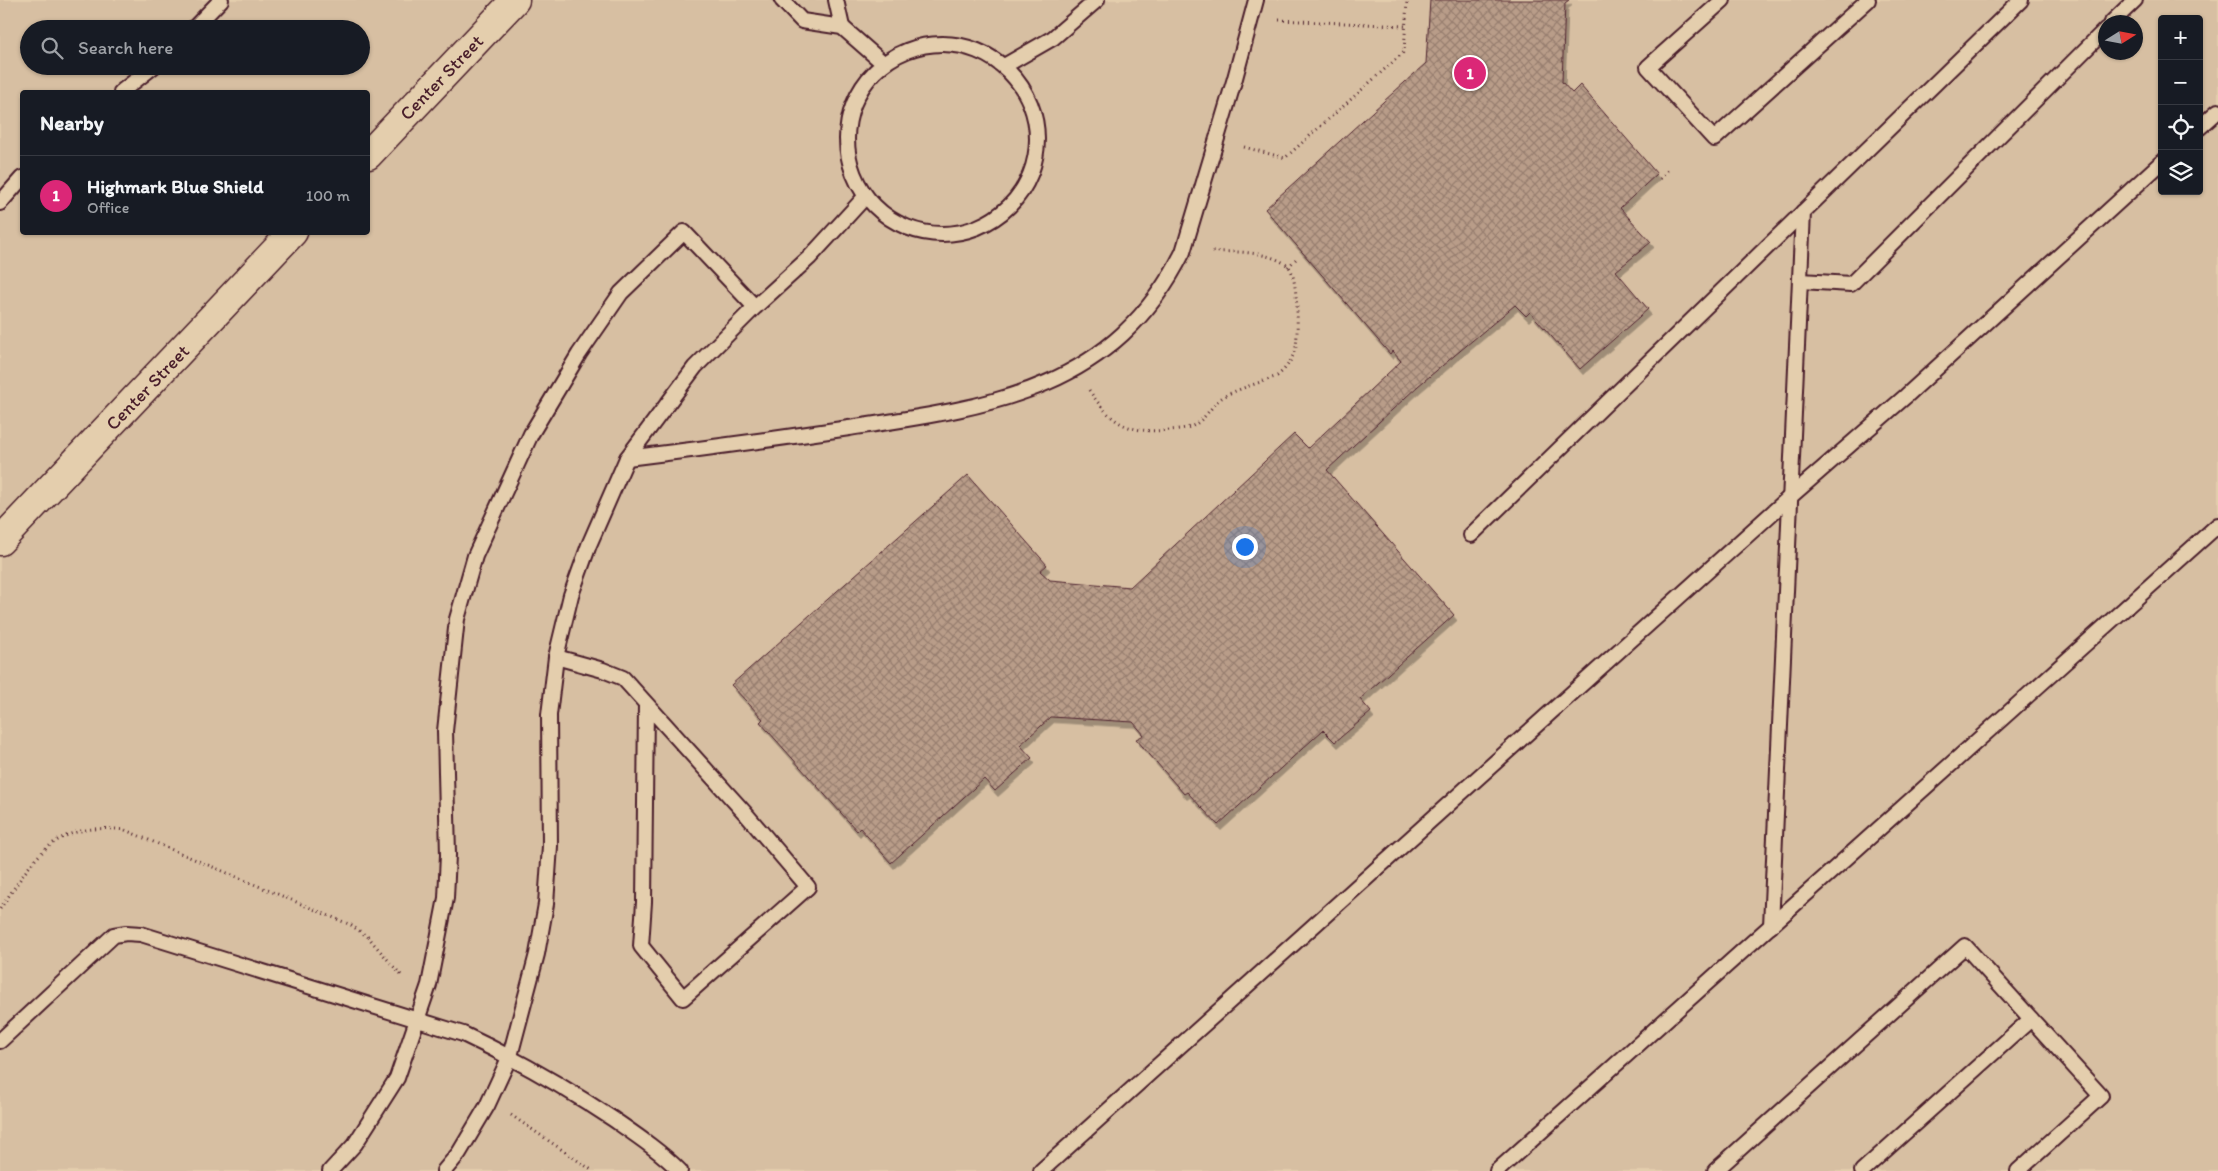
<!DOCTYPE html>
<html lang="en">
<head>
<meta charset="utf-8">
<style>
	:root { --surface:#171b24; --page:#20242c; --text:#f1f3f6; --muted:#9ea1a6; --line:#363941; --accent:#db2777 }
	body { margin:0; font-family:Itim,sans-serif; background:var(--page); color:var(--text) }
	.controls { position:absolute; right:15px; top:15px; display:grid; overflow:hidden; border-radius:5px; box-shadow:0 1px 4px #0004 }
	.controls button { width:45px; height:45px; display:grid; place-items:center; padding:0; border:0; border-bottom:1px solid var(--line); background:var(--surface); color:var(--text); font:25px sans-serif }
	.compass { position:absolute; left:2098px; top:15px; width:45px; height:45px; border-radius:50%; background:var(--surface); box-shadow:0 1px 4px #0004; rotate:79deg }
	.you { position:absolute; left:1244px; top:546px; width:18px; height:18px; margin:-12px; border:4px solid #fff; border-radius:50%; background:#1a73e8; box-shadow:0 0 0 8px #1a73e833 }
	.badge { display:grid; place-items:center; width:32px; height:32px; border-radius:50%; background:var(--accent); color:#fff; font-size:16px; font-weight:700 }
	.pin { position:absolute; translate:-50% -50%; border:2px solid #fff; box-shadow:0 1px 5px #0006 }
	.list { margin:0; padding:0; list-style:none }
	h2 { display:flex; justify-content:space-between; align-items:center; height:65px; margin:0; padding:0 20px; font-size:21px }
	h2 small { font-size:16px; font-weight:400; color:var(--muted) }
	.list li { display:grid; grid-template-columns:32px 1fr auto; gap:15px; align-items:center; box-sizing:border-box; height:80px; padding:0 20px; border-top:1px solid var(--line) }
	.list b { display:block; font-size:19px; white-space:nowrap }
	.list p { margin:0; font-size:16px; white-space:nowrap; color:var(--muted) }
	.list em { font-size:16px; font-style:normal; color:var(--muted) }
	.icon { flex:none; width:28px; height:28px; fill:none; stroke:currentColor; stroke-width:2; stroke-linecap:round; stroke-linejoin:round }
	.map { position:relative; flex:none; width:2218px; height:1171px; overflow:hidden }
	.search { position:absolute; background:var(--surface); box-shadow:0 1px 4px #0004; left:20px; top:20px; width:350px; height:55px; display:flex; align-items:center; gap:12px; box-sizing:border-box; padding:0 18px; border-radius:28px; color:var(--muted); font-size:19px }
	.panel { position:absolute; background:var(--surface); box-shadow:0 1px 4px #0004; left:20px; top:90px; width:350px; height:145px; border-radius:5px }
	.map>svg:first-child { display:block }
</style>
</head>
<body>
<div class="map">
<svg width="2218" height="1171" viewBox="0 0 2218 1171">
	<defs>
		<pattern id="building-cross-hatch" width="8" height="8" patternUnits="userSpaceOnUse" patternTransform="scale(1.25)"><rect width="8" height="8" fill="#b99d89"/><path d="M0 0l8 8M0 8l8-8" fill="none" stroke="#987f70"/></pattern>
		<filter id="shadow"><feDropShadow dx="3" dy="5.5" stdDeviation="0" flood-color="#0004"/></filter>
	</defs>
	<rect width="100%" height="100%" fill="#e4cead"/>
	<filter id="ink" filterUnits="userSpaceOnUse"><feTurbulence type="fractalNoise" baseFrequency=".02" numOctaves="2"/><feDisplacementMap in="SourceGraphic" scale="10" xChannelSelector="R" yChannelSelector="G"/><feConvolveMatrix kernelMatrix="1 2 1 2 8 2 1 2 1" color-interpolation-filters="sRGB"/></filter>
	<g filter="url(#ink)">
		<!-- built -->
		<path fill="#d7bfa2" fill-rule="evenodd" d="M0 0H2218V1171H0ZM2162 19H2199V191H2162ZM2106 22H2136V52H2106ZM29 29H361V66H29ZM22 92H368V232H22Z"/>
		<!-- building -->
		<path fill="url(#building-cross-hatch)" stroke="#4a1f2b" filter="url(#shadow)" d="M1430 0H1569L1565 3 1562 82 1572 93 1580 85 1657 174 1620 208 1651 242 1616 271 1648 309 1580 369 1530 312 1526 316 1515 305 1418 386 1327 470 1454 615 1360 699 1371 712 1335 742 1323 730 1218 825 1187 792 1184 794 1136 739 1144 735 1133 722 1051 717 1020 745 1032 758 995 791 984 779 891 863 860 828 857 831 760 722 763 719 731 685 968 475 1047 565 1040 571 1050 580 1130 587 1294 434 1308 448 1401 361 1392 351 1390 354 1265 209 1426 63Z"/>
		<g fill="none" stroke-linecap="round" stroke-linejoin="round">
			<!-- service casing -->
			<g stroke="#4a1f2b" stroke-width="18">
				<g id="service">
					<path d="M782 0 802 21 842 27 883 63"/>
					<path d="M836 0 842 27"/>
					<path d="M1723 0 1648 67 1714 139 1868 0"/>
					<path d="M2112 22 2135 0"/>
					<path d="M193 29 221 0"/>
					<circle cx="942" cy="139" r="95"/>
					<path d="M1004 66 1053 38 1097 0"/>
					<path d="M121 92 154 66"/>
					<path d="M2199 128 2218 111"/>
					<path d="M0 203 22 178"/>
					<path d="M1801 281 1851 284 2106 29"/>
					<path d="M627 458C701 449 775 439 849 428 988 407 1113 392 1183 252L1235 78 1256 0"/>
					<path d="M1471 535 2021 0"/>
					<path d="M556 657 603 670 623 678 745 813 808 887 683 998 641 946 644 902 646 705"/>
					<path d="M1771 926 1803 212"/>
					<path d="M0 1041 114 935 126 933 141 934 463 1034C516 1059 565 1087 613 1119 636 1135 660 1151 680 1171"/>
					<path d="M330 1171 355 1144 397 1078 429 985 446 898 448 855 445 731 457 619 475 556 531 434 579 354 621 293 684 232 755 307"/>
					<path d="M444 1171 459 1153 487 1106 510 1056 537 954 546 904 550 846 549 715 556 657 571 595 589 545 627 458 695 367 755 307 810 257 865 197"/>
					<path d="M1041 1171 1791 496 1906 396 2162 162"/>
					<path d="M1497 1171 2218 525"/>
					<path d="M1715 1171 1965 946 2101 1096 2018 1171"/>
					<path d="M1862 1171 2031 1019"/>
				</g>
			</g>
			<!-- primary casing -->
			<g stroke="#4a1f2b" stroke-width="31">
				<g id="primary">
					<path d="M368 155 515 0"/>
					<path d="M0 541 293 232"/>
				</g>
			</g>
			<!-- path -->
			<g stroke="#4a1f2b" stroke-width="3" stroke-dasharray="1 4" stroke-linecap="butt">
				<path d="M1279 20 1406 26"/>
				<path d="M1244 147 1285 158 1404 52 1407 0"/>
				<path d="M1660 179 1670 168"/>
				<path d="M1288 267 1298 257"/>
				<path d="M1089 390C1112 424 1128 434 1170 430 1178 429 1189 429 1196 424 1207 417 1212 404 1223 397 1239 388 1260 383 1277 376 1286 369 1291 361 1295 351 1299 338 1298 277 1289 267 1272 251 1232 251 1210 252"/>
				<path d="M0 909C36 856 53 821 125 830L351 925 368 937 401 975"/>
				<path d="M511 1115 593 1171"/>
			</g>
			<!-- service -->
			<use href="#service" stroke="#e4cead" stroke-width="14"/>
			<!-- primary -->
			<use href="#primary" stroke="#e4cead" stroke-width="28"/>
		</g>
	</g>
	<g text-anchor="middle" stroke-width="5" stroke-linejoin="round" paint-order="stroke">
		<!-- street labels -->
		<g font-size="19" fill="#4a1f2b" stroke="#e4cead">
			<text transform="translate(441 77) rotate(-46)" y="7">Center Street</text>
			<text transform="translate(147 387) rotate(-46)" y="7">Center Street</text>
		</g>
	</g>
</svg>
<div class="controls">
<button>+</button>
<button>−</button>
<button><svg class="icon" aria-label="locate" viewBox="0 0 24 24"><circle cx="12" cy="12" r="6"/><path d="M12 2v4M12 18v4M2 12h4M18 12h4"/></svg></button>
<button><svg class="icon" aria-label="layers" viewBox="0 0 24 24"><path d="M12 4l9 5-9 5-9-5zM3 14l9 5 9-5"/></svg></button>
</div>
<svg class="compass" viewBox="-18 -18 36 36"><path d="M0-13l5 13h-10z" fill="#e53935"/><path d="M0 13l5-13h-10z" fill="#9ea1a6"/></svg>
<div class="you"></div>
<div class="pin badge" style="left:1470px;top:73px">1</div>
<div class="search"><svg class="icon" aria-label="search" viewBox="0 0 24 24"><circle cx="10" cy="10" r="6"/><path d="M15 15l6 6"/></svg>Search here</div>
<section class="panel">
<h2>Nearby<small></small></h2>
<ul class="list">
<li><span class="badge">1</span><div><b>Highmark Blue Shield</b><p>Office</p></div><em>100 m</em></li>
</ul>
</section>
</div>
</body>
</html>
